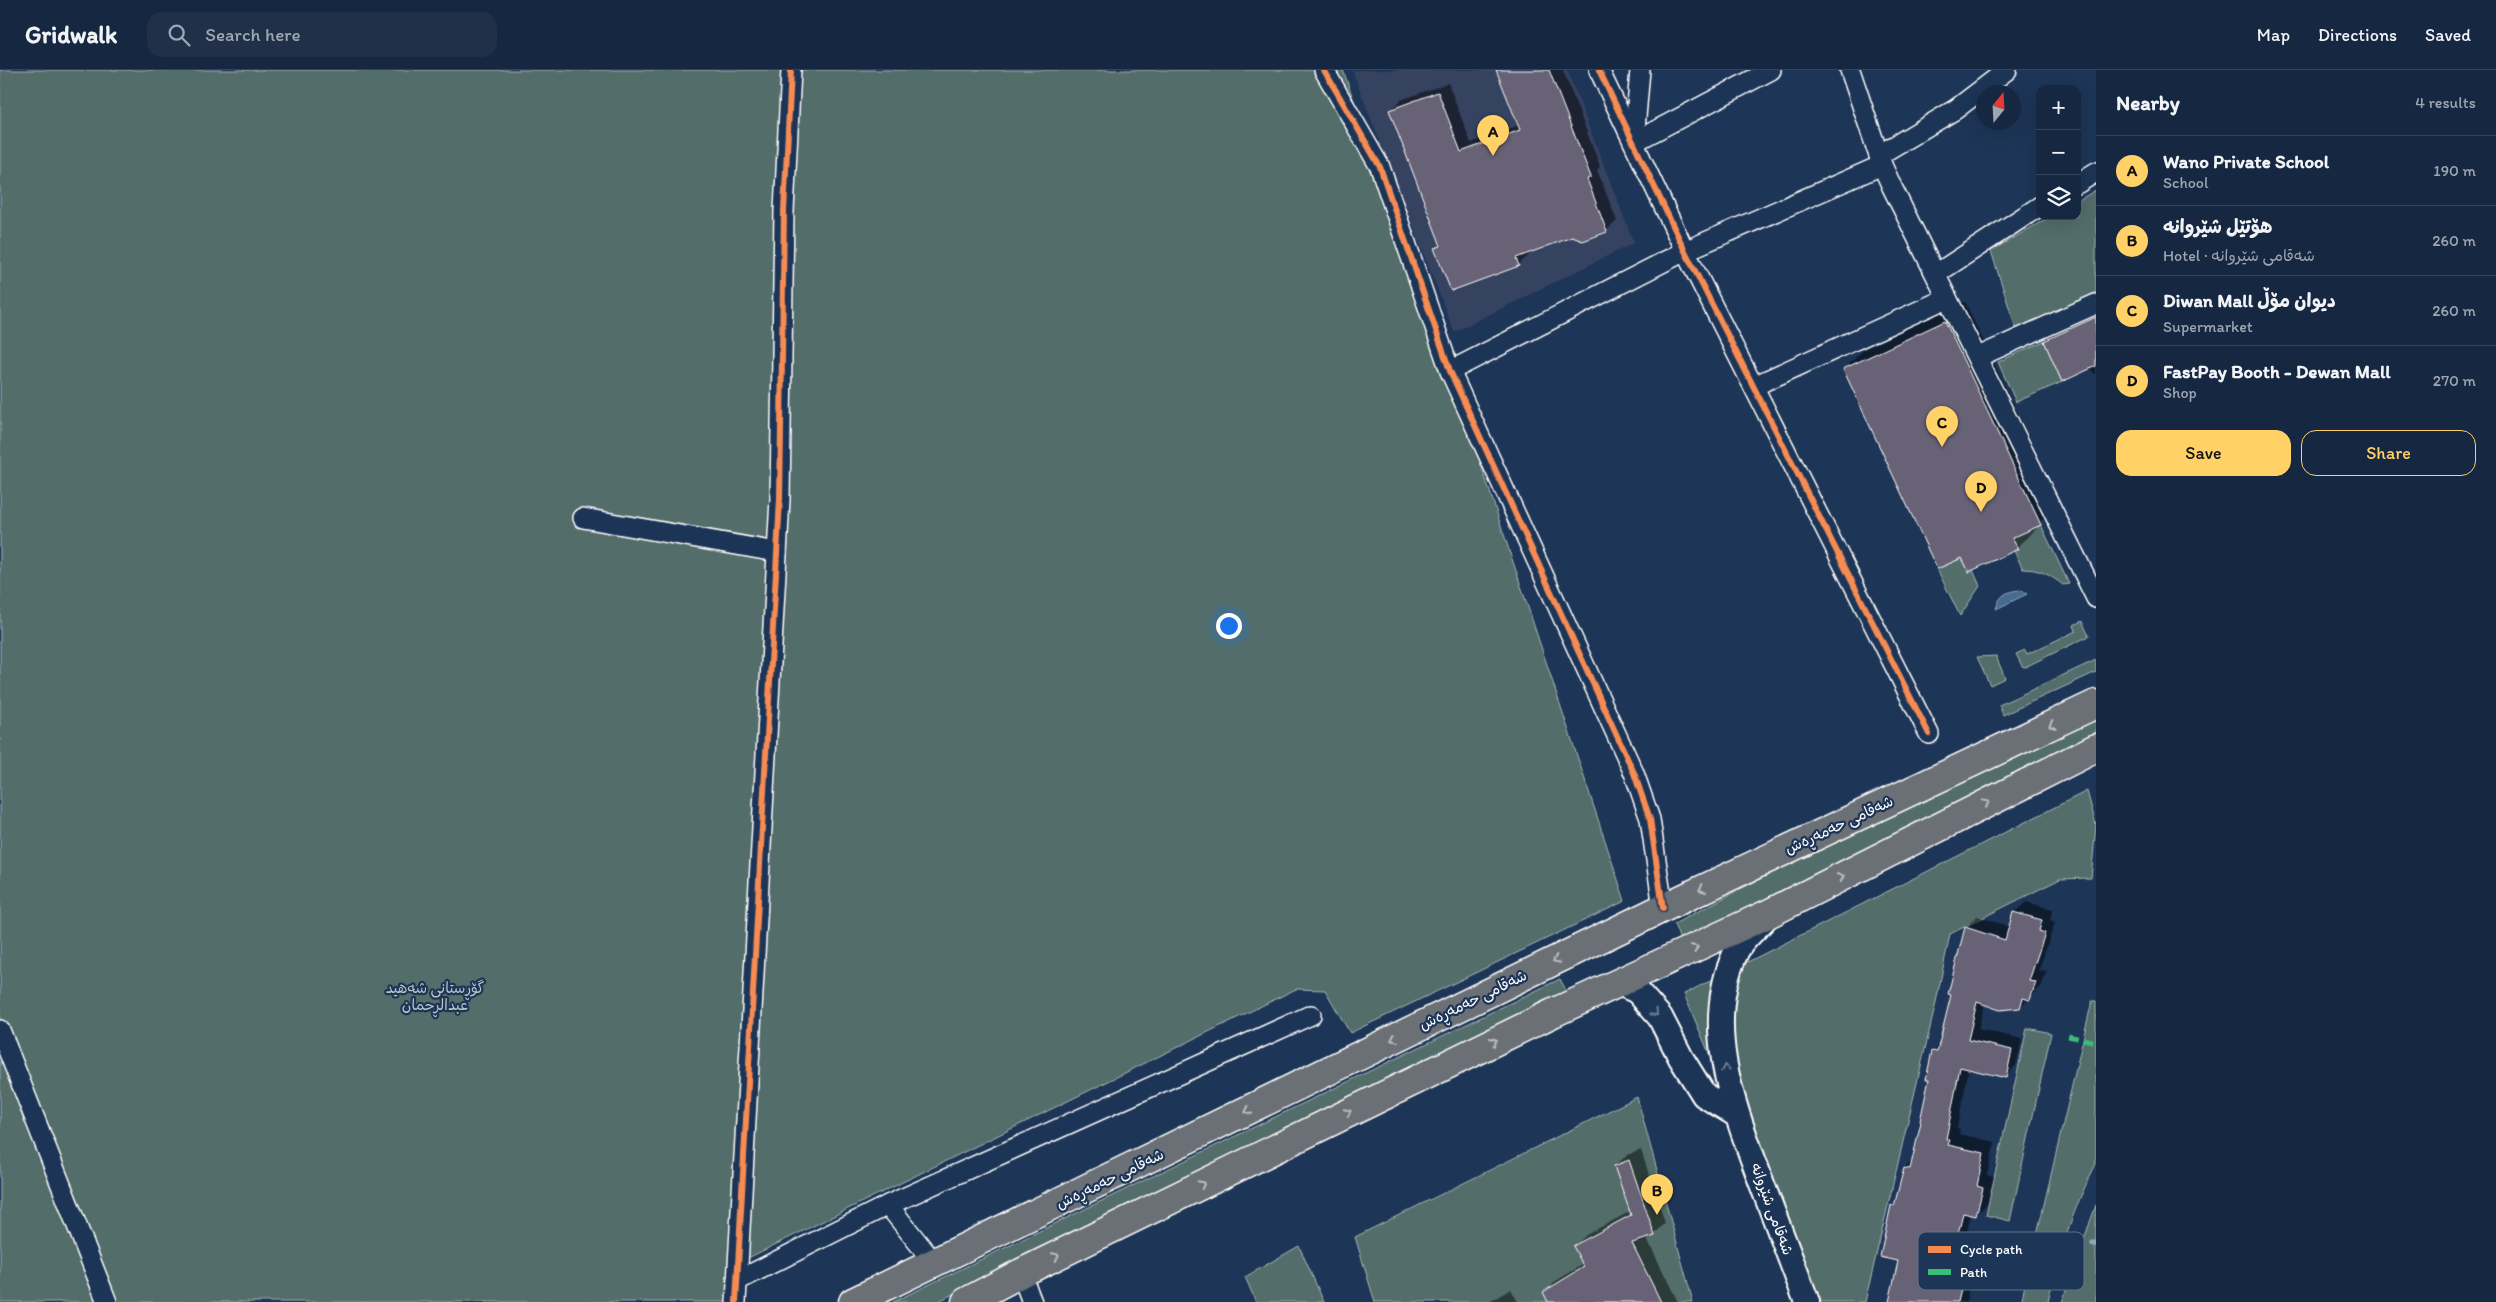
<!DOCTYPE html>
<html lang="en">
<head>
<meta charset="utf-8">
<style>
	:root { --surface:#162841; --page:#1f3048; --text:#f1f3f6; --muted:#9ea6b1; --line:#35445a; --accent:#ffd166 }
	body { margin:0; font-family:Itim,"Playpen Sans Arabic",sans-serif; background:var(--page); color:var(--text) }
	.controls { position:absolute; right:15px; top:15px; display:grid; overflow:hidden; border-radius:10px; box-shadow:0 5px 20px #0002 }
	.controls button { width:45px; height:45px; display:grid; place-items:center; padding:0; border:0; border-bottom:1px solid var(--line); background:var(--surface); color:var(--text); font:25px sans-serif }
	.compass { position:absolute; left:1976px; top:15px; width:45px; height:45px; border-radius:50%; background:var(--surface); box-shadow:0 5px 20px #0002; rotate:18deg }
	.you { position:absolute; left:1228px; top:555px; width:18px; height:18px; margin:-12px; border:4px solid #fff; border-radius:50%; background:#1a73e8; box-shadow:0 0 0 8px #1a73e833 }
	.badge { display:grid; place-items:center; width:32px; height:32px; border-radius:50%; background:var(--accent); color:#111; font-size:16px; font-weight:700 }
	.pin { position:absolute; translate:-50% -41px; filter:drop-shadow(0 1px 2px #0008) }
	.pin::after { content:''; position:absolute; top:26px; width:18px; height:15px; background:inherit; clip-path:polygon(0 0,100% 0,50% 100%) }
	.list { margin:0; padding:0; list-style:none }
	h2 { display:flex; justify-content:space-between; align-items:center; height:65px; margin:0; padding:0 20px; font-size:21px }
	h2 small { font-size:16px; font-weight:400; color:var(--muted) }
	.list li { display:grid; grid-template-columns:32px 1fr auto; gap:15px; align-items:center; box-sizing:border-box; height:70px; padding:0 20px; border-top:1px solid var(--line) }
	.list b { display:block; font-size:19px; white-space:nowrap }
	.list p { margin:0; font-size:16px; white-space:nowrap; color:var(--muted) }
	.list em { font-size:16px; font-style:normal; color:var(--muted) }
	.actions { display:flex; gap:10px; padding:15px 20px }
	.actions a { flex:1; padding:11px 0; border:1px solid var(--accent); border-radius:15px; text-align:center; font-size:18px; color:var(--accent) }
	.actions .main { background:var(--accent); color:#111 }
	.icon { flex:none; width:28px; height:28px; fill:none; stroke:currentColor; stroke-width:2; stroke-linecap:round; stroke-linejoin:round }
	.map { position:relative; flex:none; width:2096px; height:1232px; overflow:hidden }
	header { display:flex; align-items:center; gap:30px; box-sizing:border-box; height:70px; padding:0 25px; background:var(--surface); border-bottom:1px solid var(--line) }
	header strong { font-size:24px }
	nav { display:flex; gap:28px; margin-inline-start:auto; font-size:18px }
	.search { width:350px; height:45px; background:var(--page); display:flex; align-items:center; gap:12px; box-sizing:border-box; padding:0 18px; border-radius:15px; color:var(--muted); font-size:19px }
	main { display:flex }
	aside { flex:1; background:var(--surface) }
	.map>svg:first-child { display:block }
</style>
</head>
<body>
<header>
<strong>Gridwalk</strong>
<div class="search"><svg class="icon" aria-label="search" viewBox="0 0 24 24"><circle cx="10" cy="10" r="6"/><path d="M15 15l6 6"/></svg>Search here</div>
<nav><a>Map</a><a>Directions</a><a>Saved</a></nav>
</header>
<main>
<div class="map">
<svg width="2096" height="1232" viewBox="0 0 2096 1232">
	<rect width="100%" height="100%" fill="#1d3557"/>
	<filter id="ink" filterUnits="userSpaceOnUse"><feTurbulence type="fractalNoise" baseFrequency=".02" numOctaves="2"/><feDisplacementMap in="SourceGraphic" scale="10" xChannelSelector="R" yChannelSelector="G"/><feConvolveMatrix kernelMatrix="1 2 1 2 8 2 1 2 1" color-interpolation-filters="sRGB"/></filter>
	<g filter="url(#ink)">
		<!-- built -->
		<path fill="#344260" d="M1352 0H1567L1634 173 1454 262Z"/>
		<!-- green -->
		<g fill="#536d6b" stroke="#a9b6b5">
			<path d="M0 0H1343L1450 301 1625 831 1350 963 1325 920 1296 919 748 1188 729 1189 727 1231 725 1232H0Z"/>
			<path d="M2096 120V222L2016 259 1991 181 2051 146H2077V131Z"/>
			<path d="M2044 271 2062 312 2016 332 1998 292Z"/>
			<path d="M2041 455 2069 514 2063 515C2050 505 2040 499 2023 499L2014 481 2018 479 2012 468Z"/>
			<path d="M1962 488 1969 502 1973 500 1980 516 1960 546 1937 499Z"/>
			<path d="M2082 551 2089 566 2025 597 2022 596 2016 584 2025 580 2027 584 2076 561 2074 555Z"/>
			<path d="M1996 586 2005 608 1990 615 1977 587Z"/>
			<path d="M2096 590V602L2003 645 1999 635Z"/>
			<path d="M2096 650V668L1680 870 1674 854 1832 771Z"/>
			<path d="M2087 721 2096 755 2091 808 2060 809 1950 864 1935 937 1865 1232H1814L1684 924Z"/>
			<path d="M1560 909 1568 924 937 1232H893Z"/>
			<path d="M2092 931H2096V1094C2074 1136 2058 1185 2048 1232H2021Z"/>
			<path d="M2027 958 2051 963 2010 1151 1986 1145Z"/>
			<path d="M1637 1027 1693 1232H1375L1355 1167Z"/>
			<path d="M2096 1135V1232H2062Z"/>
			<path d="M1299 1176 1324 1232H1256L1245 1207Z"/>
		</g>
		<!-- water -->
		<path fill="#476b8e" stroke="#91a6bb" d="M2020 520 2027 524 1996 539C1999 525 2007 521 2020 520Z"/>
		<!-- shadow -->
		<g fill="#0007">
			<path d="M1498 0H1563L1600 96 1597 100 1617 151 1606 161 1572 165 1528 182 1529 185 1518 195 1436 179 1442 173 1391 40 1401 30 1448 13 1471 73 1519 55Z"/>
			<path d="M1965 232 2060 433 2036 456 2037 458 2017 478 1963 486 1844 299 1864 279Z"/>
			<path d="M2096 245V305L2089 298 2045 271 2052 265Z"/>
			<path d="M2026 832 2053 839 2050 850 2055 852 2039 900 2047 901 2041 917 2020 937 1985 933 1978 959 2022 969 2016 995 2005 1006 1969 998 1957 1058 1960 1059 1959 1064 1995 1072 1987 1105 1994 1107 1987 1134 1976 1145 1971 1144 1962 1184 1973 1199 1966 1232H1891L1900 1190 1892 1136 1897 1132 1905 1098 1913 1090 1931 1008 1934 981 1940 975 1952 924 1949 923 1966 857 1977 846 2010 857 2014 843Z"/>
			<path d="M1641 1080 1665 1153 1654 1165 1646 1167 1678 1232H1550L1545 1222 1556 1211 1584 1194 1575 1176 1586 1165 1631 1141 1615 1096 1627 1085Z"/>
			<path d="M1511 1219 1518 1232H1489Z"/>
		</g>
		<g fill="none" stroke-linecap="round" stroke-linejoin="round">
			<!-- stream -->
			<path stroke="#91a6bb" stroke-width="5.5" d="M2093 1174H2096"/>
		</g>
		<!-- building -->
		<g fill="#686276" stroke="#fff">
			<path d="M1496 0H1549L1591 107 1587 109 1607 162 1583 171 1572 167 1516 188 1519 196 1451 221 1434 178 1441 176 1389 40 1438 22 1461 82 1520 60Z"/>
			<path d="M2096 247V296L2062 312 2044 271Z"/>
			<path d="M1945 251 2041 455 2012 468 2018 479 1969 502 1962 488 1937 499 1843 299Z"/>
			<path d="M2013 842 2042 850 2039 861 2045 863 2029 911 2036 912 2030 930 2023 928 2020 938 2000 940 1977 932 1968 970 2012 980 2006 1008 1960 997 1946 1069 1950 1070 1948 1075 1984 1083 1977 1116 1983 1118 1976 1146 1963 1143 1951 1195 1963 1211 1958 1232H1889L1898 1191 1880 1187 1891 1135 1894 1136 1904 1098 1910 1099 1921 1052 1920 1051 1929 1009H1926L1932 981 1937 982 1951 925 1948 924 1965 857 2005 870Z"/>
			<path d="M1629 1090 1655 1166 1632 1173 1661 1232H1548L1543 1222 1584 1197 1573 1176 1631 1145 1614 1096Z"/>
		</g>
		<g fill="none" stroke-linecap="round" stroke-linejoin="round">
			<!-- minor casing -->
			<g stroke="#fff" stroke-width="22">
				<g id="minor">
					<path d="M1324 0 1380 97 1450 301 1634 703 1650 749 1663 838"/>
					<path d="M1599 0 1685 181 1929 664"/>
					<path d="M1850 0 1882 95 1892 117 2096 528"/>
					<path d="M1634 71 1640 0"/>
					<path d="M1634 72 1771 0"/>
					<path d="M1879 85 1956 39 2007 0"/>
					<path d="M2077 114 2096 102"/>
					<path d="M1936 204 2040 136"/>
					<path d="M1978 287 2096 234"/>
					<path d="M1450 301 1685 181 1882 95"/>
					<path d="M1754 316 1947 228"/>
					<path d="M583 448 777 482"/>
					<path d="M0 960 107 1232"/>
					<path d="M888 1135 934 1193"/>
					<path d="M1021 1203 1032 1232"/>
					<path d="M737 1211 888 1135 1311 945"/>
					<path d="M736 1232 780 429 784 141 791 0"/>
				</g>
			</g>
			<!-- tertiary casing -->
			<g stroke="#fff" stroke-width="28">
				<g id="tertiary">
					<path d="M1768 845C1759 856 1742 869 1736 882 1700 958 1736 1042 1762 1114 1777 1153 1792 1193 1807 1232"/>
					<path d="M1619 913 1637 921 1660 947 1681 988 1704 1025 1737 1045"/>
				</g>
			</g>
			<!-- trunk casing -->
			<g stroke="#fff" stroke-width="31">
				<g id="trunk">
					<path d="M853 1232 1663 838 2096 634"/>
					<path d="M966 1232 1021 1203 1553 943 1770 843 2096 678"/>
				</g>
			</g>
			<!-- minor -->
			<use href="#minor" stroke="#1d3557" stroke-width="19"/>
			<!-- tertiary -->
			<use href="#tertiary" stroke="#1d3557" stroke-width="24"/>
			<!-- trunk -->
			<use href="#trunk" stroke="#6a7074" stroke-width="28"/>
			<!-- quiet -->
			<path stroke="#3abd76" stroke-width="5" stroke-dasharray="10 5" stroke-linecap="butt" d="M2068 966 2096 972"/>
			<!-- cycleway casing -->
			<g stroke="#1d3557" stroke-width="9">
				<g id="cycleway">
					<path d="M1324 0 1380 97 1450 301 1634 703 1650 749 1663 838"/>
					<path d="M1599 0 1685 181 1929 664"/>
					<path d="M736 1232 780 429 784 141 791 0"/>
				</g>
			</g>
			<!-- cycleway -->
			<use href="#cycleway" stroke="#f68b52" stroke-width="6"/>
		</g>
		<!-- one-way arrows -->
		<defs><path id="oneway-chevron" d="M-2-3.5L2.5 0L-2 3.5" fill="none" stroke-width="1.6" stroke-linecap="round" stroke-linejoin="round" transform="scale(1.25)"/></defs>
		<g stroke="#bcbfc0">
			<use href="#oneway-chevron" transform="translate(2052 655) rotate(155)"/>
			<use href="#oneway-chevron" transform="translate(1986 733) rotate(-27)"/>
			<use href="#oneway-chevron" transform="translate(1841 807) rotate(-27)"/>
			<use href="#oneway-chevron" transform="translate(1702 819) rotate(155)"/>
			<use href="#oneway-chevron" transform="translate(1695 878) rotate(-25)"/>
			<use href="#oneway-chevron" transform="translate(1556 890) rotate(154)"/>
			<use href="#oneway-chevron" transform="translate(1394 969) rotate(154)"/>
			<use href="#oneway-chevron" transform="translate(1494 971) rotate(-25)"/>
			<use href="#oneway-chevron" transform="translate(1248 1041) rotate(154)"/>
			<use href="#oneway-chevron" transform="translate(1348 1042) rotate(-26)"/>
			<use href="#oneway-chevron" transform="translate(1202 1114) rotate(-26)"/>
			<use href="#oneway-chevron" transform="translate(1056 1186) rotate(-26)"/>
		</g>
		<g stroke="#6c7c92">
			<use href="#oneway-chevron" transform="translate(1655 943) rotate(47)"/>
			<use href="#oneway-chevron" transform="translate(1725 998) rotate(-102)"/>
		</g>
	</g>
	<g text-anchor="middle" stroke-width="4.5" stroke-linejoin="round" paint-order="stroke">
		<!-- street labels -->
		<g font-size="15" fill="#fff" stroke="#1d3557">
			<text transform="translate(1839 755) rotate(-25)" y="5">شەقامی حەمەڕەش</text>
			<text transform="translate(1473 930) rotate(-26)" y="5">شەقامی حەمەڕەش</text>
			<text transform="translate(1110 1109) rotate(-26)" y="5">شەقامی حەمەڕەش</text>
			<text transform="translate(1772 1139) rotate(70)" y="5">شەقامی شێروانە</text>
		</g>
		<!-- park labels -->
		<g font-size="15" fill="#bac5c4" stroke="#1d3557">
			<text x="435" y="923">گۆڕستانی شەهید<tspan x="435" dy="17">عبدالڕحمان</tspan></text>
		</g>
	</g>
	<!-- legend -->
	<rect x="1918" y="1162" width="166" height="58" rx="8" fill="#1d3557" stroke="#617289" stroke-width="1"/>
	<rect x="1928" y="1176" width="23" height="7" fill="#f68b52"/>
	<rect x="1928" y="1199" width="23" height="6" fill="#3abd76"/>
	<g font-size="14" fill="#fff">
		<text x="1960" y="1184">Cycle path</text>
		<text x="1960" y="1207">Path</text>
	</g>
</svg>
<div class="controls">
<button>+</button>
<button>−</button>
<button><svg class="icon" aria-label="layers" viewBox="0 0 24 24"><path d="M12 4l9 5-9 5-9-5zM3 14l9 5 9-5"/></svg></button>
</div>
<svg class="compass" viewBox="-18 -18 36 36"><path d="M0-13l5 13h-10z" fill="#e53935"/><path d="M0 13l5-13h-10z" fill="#9ea6b1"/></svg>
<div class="you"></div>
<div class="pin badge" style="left:1493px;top:86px">A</div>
<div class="pin badge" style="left:1657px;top:1145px">B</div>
<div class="pin badge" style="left:1942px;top:377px">C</div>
<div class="pin badge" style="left:1981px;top:442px">D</div>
</div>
<aside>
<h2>Nearby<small>4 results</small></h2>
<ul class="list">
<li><span class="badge">A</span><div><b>Wano Private School</b><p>School</p></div><em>190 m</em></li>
<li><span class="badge">B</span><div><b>هۆتێل شێروانە</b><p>Hotel · شەقامی شێروانە</p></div><em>260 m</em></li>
<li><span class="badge">C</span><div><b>Diwan Mall دیوان مۆڵ</b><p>Supermarket</p></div><em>260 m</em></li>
<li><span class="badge">D</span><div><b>FastPay Booth - Dewan Mall</b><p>Shop</p></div><em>270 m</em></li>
</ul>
<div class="actions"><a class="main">Save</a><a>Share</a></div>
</aside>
</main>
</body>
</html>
